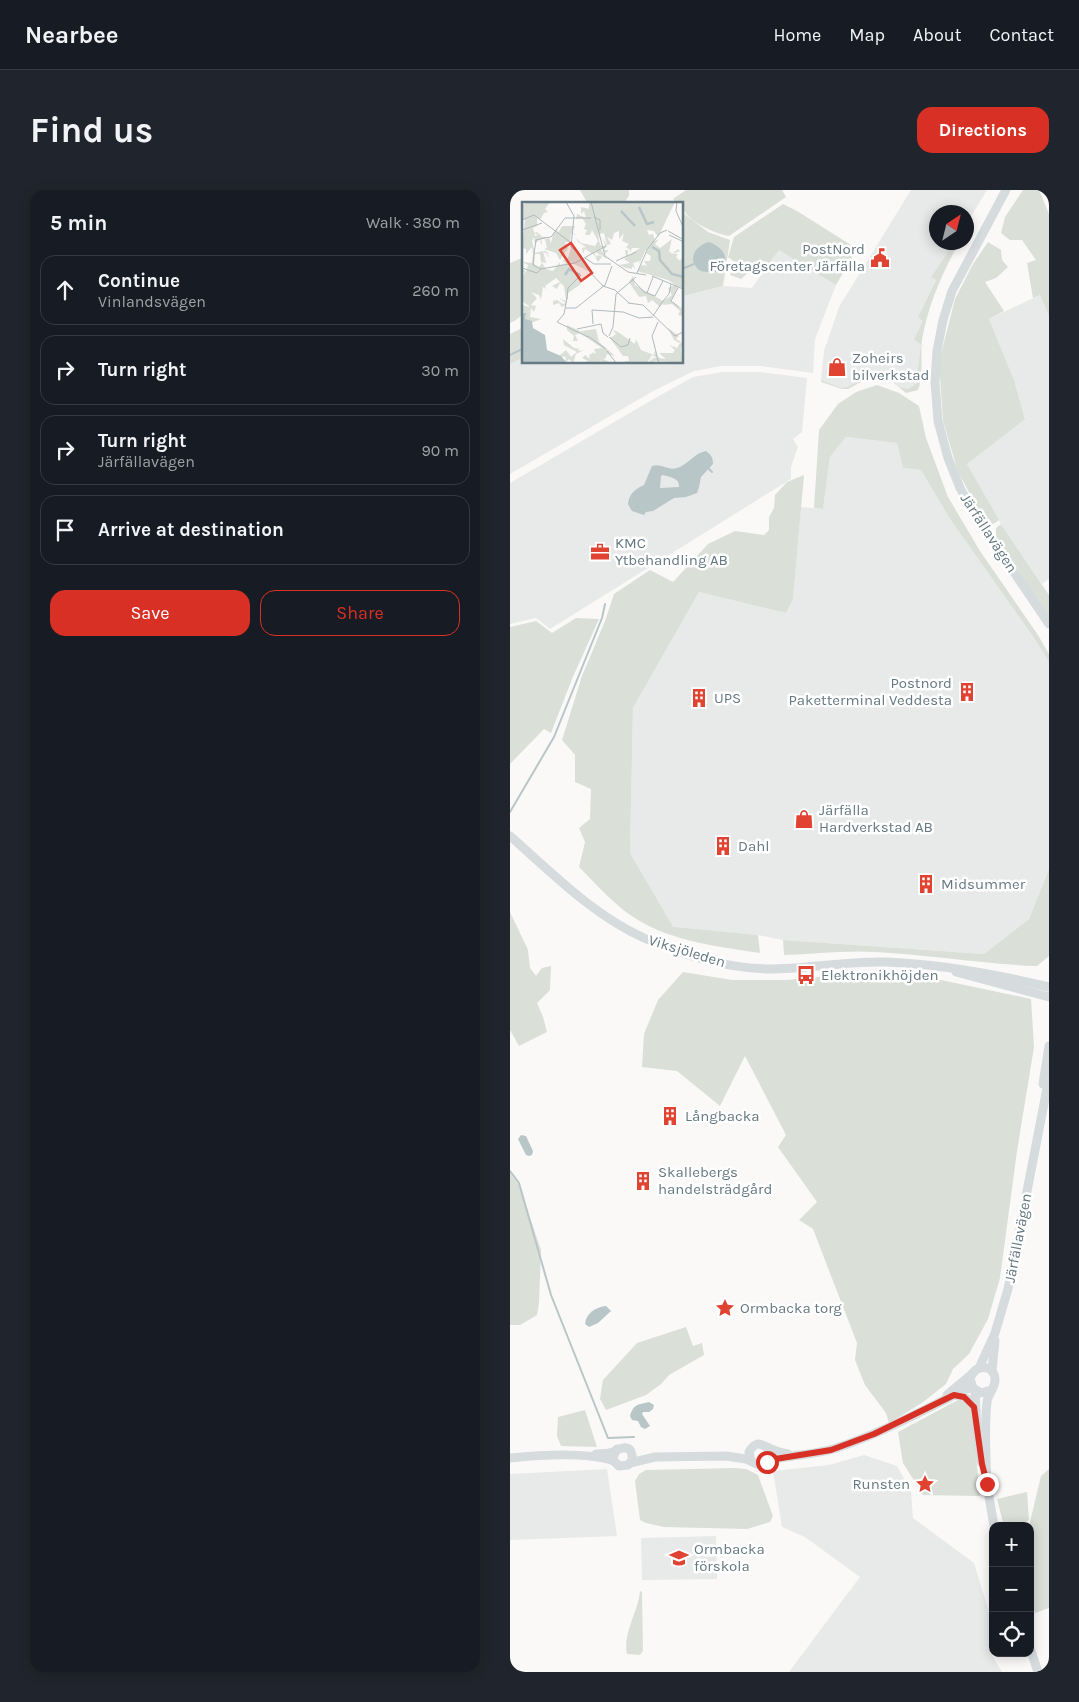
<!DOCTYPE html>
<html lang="en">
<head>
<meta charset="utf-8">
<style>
	:root { --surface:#171b24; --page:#20242c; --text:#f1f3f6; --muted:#9ea1a6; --line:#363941; --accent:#d93025 }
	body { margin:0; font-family:Karla,sans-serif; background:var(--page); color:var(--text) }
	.controls { position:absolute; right:15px; bottom:15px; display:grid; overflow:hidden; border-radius:10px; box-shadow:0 2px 12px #0003 }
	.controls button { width:45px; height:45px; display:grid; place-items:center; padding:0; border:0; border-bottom:1px solid var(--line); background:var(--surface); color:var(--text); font:25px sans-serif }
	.compass { position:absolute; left:419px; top:15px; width:45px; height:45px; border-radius:50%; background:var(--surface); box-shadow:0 2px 12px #0003; rotate:35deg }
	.stop { position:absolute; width:15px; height:15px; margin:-11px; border:4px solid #d93025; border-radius:50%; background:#fff }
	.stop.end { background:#d93025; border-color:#fff; box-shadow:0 1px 5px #0008 }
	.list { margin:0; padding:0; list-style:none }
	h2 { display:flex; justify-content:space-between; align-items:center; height:65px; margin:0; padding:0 20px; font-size:21px }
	h2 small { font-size:16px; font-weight:400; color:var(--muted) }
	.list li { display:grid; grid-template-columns:32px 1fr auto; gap:15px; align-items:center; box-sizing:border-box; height:70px; margin:0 10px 10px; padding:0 10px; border:1px solid var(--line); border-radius:15px }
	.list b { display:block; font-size:19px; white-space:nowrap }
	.list p { margin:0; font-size:16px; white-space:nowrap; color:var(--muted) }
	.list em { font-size:16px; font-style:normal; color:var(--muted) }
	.actions { display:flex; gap:10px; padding:15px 20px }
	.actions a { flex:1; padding:11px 0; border:1px solid var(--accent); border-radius:15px; text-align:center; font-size:18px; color:var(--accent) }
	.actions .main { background:var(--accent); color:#fff }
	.icon { flex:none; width:28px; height:28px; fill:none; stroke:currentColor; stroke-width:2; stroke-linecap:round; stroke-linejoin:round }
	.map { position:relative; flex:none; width:539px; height:1482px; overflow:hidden; border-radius:15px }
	header { display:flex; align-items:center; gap:30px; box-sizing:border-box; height:70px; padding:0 25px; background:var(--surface); border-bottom:1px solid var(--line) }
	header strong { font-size:24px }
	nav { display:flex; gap:28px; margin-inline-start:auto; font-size:18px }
	.intro { display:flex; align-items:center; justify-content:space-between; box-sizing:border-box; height:120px; padding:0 30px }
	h1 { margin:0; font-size:35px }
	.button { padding:12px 22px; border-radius:15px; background:var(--accent); color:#fff; font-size:18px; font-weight:700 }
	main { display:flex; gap:30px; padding:0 30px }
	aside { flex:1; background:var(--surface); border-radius:15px; box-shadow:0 2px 12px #0003 }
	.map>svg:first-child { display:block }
</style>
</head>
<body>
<header>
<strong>Nearbee</strong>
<nav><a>Home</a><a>Map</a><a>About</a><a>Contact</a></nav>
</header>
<div class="intro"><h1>Find us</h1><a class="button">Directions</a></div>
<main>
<aside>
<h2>5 min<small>Walk · 380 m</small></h2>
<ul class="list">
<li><svg class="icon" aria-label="ahead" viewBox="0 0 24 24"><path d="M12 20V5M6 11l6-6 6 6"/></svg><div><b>Continue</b><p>Vinlandsvägen</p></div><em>260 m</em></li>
<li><svg class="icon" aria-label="right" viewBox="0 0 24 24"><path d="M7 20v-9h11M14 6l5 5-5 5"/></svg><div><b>Turn right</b></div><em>30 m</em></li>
<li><svg class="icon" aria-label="right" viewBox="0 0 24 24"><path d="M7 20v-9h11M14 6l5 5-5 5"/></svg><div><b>Turn right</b><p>Järfällavägen</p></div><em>90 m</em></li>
<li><svg class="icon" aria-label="arrive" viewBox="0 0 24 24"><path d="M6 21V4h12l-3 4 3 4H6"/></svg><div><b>Arrive at destination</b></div></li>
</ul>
<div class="actions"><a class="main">Save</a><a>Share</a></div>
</aside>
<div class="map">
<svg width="539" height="1482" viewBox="0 0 539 1482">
	<rect width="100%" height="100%" fill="#faf9f8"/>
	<!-- built -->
	<g fill="#e8e9e9">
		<path d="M401 0H477L457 33V22H427V52L444 53 421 87 426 90 408 127 414 131 406 194 398 199 389 197 376 186 364 183 337 197 332 198 311 190 314 161 329 117Z"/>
		<path d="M269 59 326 95 305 149 303 183 251 176H211L184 181 145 200 0 284V174L14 167V172H172L173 106 213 96 242 98Z"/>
		<path d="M530 105 539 126V389L532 394 491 334 457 274 515 228 504 190 479 129Z"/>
		<path d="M213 182H251L297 188 292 242 283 249 288 257 281 277V289L40 439 26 428 0 434V293L147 207 183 187Z"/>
		<path d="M336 247 387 253 393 278 411 280 440 329 524 448 539 472V679L519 729 474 764 273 750 248 745 163 738 120 663 123 518 189 402 276 423 283 409 291 317 313 319 320 267Z"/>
		<path d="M354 1265 387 1276 401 1301 403 1328 464 1373 483 1435V1445L480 1446 483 1460 480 1462 492 1482H279L350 1387 295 1347 272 1337 263 1281 319 1275Z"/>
		<path d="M97 1279 107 1346 0 1350V1284Z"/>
		<path d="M206 1346 207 1389 132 1390 131 1348Z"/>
	</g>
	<!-- green -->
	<g fill="#dadfd7">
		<path d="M70 0H119V6L113 14H78Z"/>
		<path d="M176 0H272L276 7 219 46C206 44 172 30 172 14H167L163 9Z"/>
		<path d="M513 0H529L539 24V126L530 105 523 108 517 73 526 70 512 50H500L491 43 495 27Z"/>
		<path d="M273 14 287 21 341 55 342 68 326 95 269 60 253 81 238 83 231 89 220 85 225 72 218 67 224 47Z"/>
		<path d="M173 23 198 42 220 50 213 96 173 106Z"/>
		<path d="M478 52 491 60 492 70 498 77 486 88 475 92 494 121 479 129 504 190 515 229 457 274 489 330 482 335 475 331 448 282 433 231 429 172 445 109 463 74Z"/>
		<path d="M444 53H449C432 83 418 115 412 150 410 166 414 186 408 200L396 203 375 186 364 185 338 199H332L311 192V190L332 198 337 197 364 183 376 186 389 197 398 199 406 194 411 154 404 150 413 131 408 127 426 90 421 87Z"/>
		<path d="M14 67V123L6 130 0 133V73Z"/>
		<path d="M14 137V167L0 174V144Z"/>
		<path d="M367 195 389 203 409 216 416 248 438 307 470 361 528 445 539 464V472L524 448 440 329 411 280 393 278 387 253 336 247 320 267 313 319 304 318 309 240 328 214 346 202Z"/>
		<path d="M294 285 283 409 276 423 189 402 123 518 120 663 163 737 248 745 250 763C204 756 155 751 116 722 99 709 84 692 69 677L75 652 69 638 80 629 81 599 65 592V565L52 550 72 486 95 431 104 404 140 380 163 392 198 354 225 341 254 345 259 340V327L264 318 265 305 277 292Z"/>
		<path d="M491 334 539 405V427L486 347V338Z"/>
		<path d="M66 428 89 429 62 489 41 543 34 539 0 574V437L26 431 42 443Z"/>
		<path d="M539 679V766L527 776C473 774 420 765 366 762 336 760 304 764 274 765L273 750 474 764 519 729Z"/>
		<path d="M0 722 18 760 20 778 26 786 32 778 41 776 40 800 27 813 33 827 37 842 9 856 0 840Z"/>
		<path d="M173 782 222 790H277L337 784 431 790 521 809 524 857 507 961 490 1088 478 1129 459 1164 443 1179 436 1194 412 1213 379 1233 376 1223 355 1195 345 1170 347 1153 303 1039 289 1030 307 1012 268 957 276 945 235 866 210 916 167 881 132 877 134 844 148 810Z"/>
		<path d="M0 983 9 995 31 1060 29 1113 27 1125 10 1135H0Z"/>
		<path d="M176 1137 183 1156 192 1153 194 1165 159 1185 151 1194 136 1205 96 1220 90 1209 93 1190 127 1153Z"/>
		<path d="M450 1209 455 1211 461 1218 470 1306 413 1305 393 1273 388 1242Z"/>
		<path d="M75 1220 87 1257 51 1256 47 1246 48 1227Z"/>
		<path d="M225 1278 236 1279 248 1285 263 1326 260 1332 237 1339 154 1337 136 1333 130 1330 125 1291 129 1284 136 1280Z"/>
		<path d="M539 1279V1418L525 1423 520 1410 519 1336 531 1286Z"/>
		<path d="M517 1302 519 1330 509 1336H494L487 1309Z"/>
		<path d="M130 1401 132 1402 133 1461 130 1465 117 1464C113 1441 128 1423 130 1401Z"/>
	</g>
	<!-- water -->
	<g fill="#b8c6c8" fill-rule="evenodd">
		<path d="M199 52C215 58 222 71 207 82 201 82 192 83 188 79 176 68 188 54 199 52Z"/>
		<path d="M196 261C201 265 203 267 203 274L191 287 189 297 187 303 176 307 164 308 143 321 136 322 134 325 122 321 118 314C119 304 125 299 134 295L142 276C151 273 158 281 167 278 178 275 184 263 196 261ZM153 285C160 287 170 288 169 297L150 298 151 286Z"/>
		<path d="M11 945 16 946 23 961 22 965 19 966 16 965 8 949Z"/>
		<path d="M96 1116 101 1121 88 1133 79 1137 75 1134C76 1123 86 1117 96 1116Z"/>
		<path d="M139 1212 144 1215 143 1219 139 1222H133L132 1224 140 1236 135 1239 131 1237 128 1231 122 1230 120 1226C124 1213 128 1215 139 1212Z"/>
	</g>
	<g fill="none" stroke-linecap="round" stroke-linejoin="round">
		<!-- stream -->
		<g stroke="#b8c6c8" stroke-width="2">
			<path d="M537 0 539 2"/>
			<path d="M172 79 184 74"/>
			<path d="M0 165 14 158"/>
			<path d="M198 278 202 282"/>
			<path d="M0 622 44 547 92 428 95 414"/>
			<path d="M0 981 9 993 41 1105 98 1248 124 1247"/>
		</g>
		<!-- secondary -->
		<g stroke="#d6dbde" stroke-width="9">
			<path d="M496 0 442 101 433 130 427 161 425 192 428 231 438 268 450 298 464 323 539 434"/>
			<path d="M0 646C42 683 83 725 134 748 172 765 217 778 258 779 297 779 336 771 375 772 431 774 485 784 539 797"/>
			<path d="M446 782 539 807"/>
			<path d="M533 894 539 856"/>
			<path d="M469 1178 485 1143 498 1099 539 888"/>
			<path d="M482 1181 485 1150"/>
			<path d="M465 1201 467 1243 471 1272"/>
			<path d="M437 1205 462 1184"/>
			<path d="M444 1205C455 1206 463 1211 466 1221"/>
			<path d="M86 1264C92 1264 98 1264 103 1262 109 1259 120 1253 122 1265 123 1270 121 1272 118 1275L109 1276 104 1271 103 1267 107 1259"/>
			<path d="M0 1268C29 1265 77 1262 104 1271"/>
			<path d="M259 1270C280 1265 303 1265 323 1259 370 1244 412 1221 456 1199L463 1198"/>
			<path d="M241 1271 239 1262C247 1249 251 1255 261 1259 266 1261 272 1263 278 1264"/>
			<path d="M120 1273 145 1267 216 1266 236 1269 249 1275 255 1274 260 1267 258 1258"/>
			<path d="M476 1289 484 1336"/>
			<path d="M477 1294C476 1267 474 1239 477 1212 478 1204 485 1198 485 1190 485 1174 464 1173 460 1189L463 1198 471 1203 481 1200"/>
			<path d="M520 1458 528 1482"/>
		</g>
	</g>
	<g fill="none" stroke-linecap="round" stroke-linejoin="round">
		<!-- route -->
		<path stroke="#d93025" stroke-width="6" d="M257 1272 259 1270 321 1260 364 1244 444 1205 454 1207 464 1217 472 1274 477 1294"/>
	</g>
	<!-- icons -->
	<defs>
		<g id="civic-bare" transform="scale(1.5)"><path d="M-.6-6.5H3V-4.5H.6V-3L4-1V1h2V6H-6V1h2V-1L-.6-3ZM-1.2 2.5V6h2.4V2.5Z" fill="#e04332" stroke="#fff" stroke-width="2.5" paint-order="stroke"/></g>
		<g id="shop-bare" transform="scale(1.5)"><path d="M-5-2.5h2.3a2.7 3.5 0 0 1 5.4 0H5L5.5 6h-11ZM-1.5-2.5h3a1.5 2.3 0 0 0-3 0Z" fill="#e04332" stroke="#fff" stroke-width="2.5" paint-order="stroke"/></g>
		<g id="office-bare" transform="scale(1.5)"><path d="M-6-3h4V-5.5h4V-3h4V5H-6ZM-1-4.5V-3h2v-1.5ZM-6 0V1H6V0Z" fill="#e04332" stroke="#fff" stroke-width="2.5" paint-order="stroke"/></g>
		<g id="building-bare" transform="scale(1.5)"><path d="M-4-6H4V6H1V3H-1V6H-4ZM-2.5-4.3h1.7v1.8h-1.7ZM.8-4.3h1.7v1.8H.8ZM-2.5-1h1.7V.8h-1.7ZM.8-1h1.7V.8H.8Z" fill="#e04332" stroke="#fff" stroke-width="2.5" paint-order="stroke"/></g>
		<g id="bus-bare" transform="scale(1.5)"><path d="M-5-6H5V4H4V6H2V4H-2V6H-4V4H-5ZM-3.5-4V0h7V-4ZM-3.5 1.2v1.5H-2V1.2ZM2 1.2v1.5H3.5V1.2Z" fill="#e04332" stroke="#fff" stroke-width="2.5" paint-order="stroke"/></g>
		<g id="sight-bare" transform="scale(1.5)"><path d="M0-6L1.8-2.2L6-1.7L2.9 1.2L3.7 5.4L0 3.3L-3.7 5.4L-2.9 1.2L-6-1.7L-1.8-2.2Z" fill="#e04332" stroke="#fff" stroke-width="2.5" paint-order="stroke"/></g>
		<g id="school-bare" transform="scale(1.5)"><path d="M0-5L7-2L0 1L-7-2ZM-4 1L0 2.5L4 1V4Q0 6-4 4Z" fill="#e04332" stroke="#fff" stroke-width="2.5" paint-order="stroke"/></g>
	</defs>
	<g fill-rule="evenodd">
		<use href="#civic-bare" x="370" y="68"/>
		<use href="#shop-bare" x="327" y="177"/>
		<use href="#office-bare" x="90" y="362"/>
		<use href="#building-bare" x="457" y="502"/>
		<use href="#building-bare" x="189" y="508"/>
		<use href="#shop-bare" x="294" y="629"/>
		<use href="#building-bare" x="213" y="656"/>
		<use href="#building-bare" x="416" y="694"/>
		<use href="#bus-bare" x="296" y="785"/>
		<use href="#building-bare" x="160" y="926"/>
		<use href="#building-bare" x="133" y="991"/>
		<use href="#sight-bare" x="215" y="1118"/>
		<use href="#sight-bare" x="415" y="1294"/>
		<use href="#school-bare" x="169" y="1368"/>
	</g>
	<g text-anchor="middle" stroke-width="5" stroke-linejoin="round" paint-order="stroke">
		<!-- poi labels -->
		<g font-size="15" fill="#657982" stroke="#fff" text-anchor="start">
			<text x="355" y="64" text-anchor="end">PostNord<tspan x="355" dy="17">Företagscenter Järfälla</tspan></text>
			<text x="342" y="173">Zoheirs<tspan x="342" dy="17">bilverkstad</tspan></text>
			<text x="105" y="358">KMC<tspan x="105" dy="17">Ytbehandling AB</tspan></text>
			<text x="442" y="498" text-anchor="end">Postnord<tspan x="442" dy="17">Paketterminal Veddesta</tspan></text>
			<text x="204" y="513">UPS</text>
			<text x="309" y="625">Järfälla<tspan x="309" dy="17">Hardverkstad AB</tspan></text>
			<text x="228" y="661">Dahl</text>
			<text x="431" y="699">Midsummer</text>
			<text x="311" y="790">Elektronikhöjden</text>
			<text x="175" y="931">Långbacka</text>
			<text x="148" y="987">Skallebergs<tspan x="148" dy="17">handelsträdgård</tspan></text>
			<text x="230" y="1123">Ormbacka torg</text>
			<text x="400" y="1299" text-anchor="end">Runsten</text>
			<text x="184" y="1364">Ormbacka<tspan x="184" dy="17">förskola</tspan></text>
		</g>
		<!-- street labels -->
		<g font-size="15" fill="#657982" stroke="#fff">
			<text transform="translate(479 343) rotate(57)" y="5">Järfällavägen</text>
			<text transform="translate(177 761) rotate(17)" y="5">Viksjöleden</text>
			<text transform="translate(508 1048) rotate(-79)" y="5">Järfällavägen</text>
		</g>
	</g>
	<!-- overview -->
	<g transform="translate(12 12)">
		<rect width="161" height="161" fill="#faf9f8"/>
		<path d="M7 0H28L23 7 26 10 22 11 18 18 15 16V24L11 26 13 34 16 33 12 31 15 30 23 37H19L20 41 19 43 18 37 13 42 12 35 10 39 13 51 21 49H24L28 52 23 50 27 54V55L21 49 24 61 19 60 18 52H13L12 62 17 65 20 61 24 67 31 69 38 60V63L44 61 40 59 46 56 49 46 47 40H43L46 46 38 58 34 51 22 47 25 46 23 37 27 36 29 41 31 32 35 27 36 31 40 24H53L50 31 53 32V25V35L59 41 73 44 76 39 70 28 68 33H63L65 28 62 27 64 22 60 16 54 17 55 12 64 16 62 9 59 12V5L67 7V0H153L136 35 132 29 125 28 127 33 131 32 133 39 137 37 133 42 138 46 150 37 147 49 150 52 156 47 158 49 151 52H156L154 55 158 59 161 54V86L156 85 149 99 159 106 161 102V114L156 113 158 109 150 102 141 103V101L138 105 130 98 126 101 124 94 117 95 107 80 111 74 113 83 141 99 150 93 146 86 153 83 146 78 115 69 120 63 125 64 122 59H128L129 54 124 51 128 45 123 49 117 63 118 59 111 61 113 67 110 64V67L104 66 97 63 108 61 102 57 106 55 98 56 104 54 103 48H106V54L118 46H110L108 51V48L104 45 107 42 100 39 102 31 97 37V29L92 31 90 38 85 35 89 42 85 43 82 31 78 32V37L76 29 77 39 79 44H83L81 36 85 44 82 48H87L83 52 81 46H78L85 57 72 49 74 55 77 53 80 55 76 60 71 51 63 56 69 51 63 47 61 52 60 46 64 45 56 40 52 32H49L48 41 52 42 49 43 56 48 66 69 46 59 59 82 46 91 43 108V103L40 105 37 101 31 103V99L35 98 41 102 44 101 37 96 44 99 42 84 38 81 35 87 30 84 38 80 34 76 23 84 24 87 21 85 19 98 17 93 9 90 15 96 9 103 14 104 12 110 18 114 12 110 9 106 8 115 19 117 9 121 3 117 0 103 8 105 0 99V74L3 71 0 70V67L4 70 6 63 0 60 10 61 11 53 10 45 4 52V47L0 46 3 18 0 17V3ZM45 123 62 131 59 129 74 127 77 140 93 154 85 152 83 157 79 156 90 161H79L78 158V161H63L66 159 60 156 63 153 68 157 67 153 71 151 68 149 74 152 72 147 80 146 58 131 53 133 56 139H51L52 134 45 128ZM146 126 157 134 154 137 159 140 158 142 161 140 159 147 161 161 134 159 127 161 129 157 132 159 130 156H135L130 153 125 161H105L102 159H107L106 154H101L88 136 94 132 91 128 96 130 113 142 114 137 119 148 132 153V149L137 156 144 157 137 151H151L153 148 147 143 155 146 158 141 152 138ZM41 137 52 146 59 147H56L57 149 62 148 54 152 51 161 47 157 43 161 44 155 37 154 44 148 49 155 55 150 42 143Z" fill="#dadfd7"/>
		<path d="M0 111H4L3 117 10 119 11 126 23 133 25 148 39 154 45 161H0Z" fill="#b8c6c8"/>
		<path fill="none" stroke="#b8c6c8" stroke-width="2.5" d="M117 5 125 22 132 20M99 9 113 24M130 45 137 49 138 58 150 72 162 75M43 73 47 67 58 73"/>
		<path fill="none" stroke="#b1babe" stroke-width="1" d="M44 0 52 14 49 45 58 52 66 68M69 0 83 54 106 70 124 73M155 0 154 9 162 27M72 15 78 18V28M0 18 12 13 48 40M0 28 20 21M146 29 162 38M147 33 162 40M21 36 29 35 43 16H69M12 52 14 38 23 36M12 52 11 63 19 67M63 56 72 62H89M94 59 114 50M0 66 15 71 19 67M19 67 53 61 84 44M66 68 81 84M115 71 125 48 138 31 145 28M130 74 161 87M110 77 122 90 133 94M81 84 93 88 107 101M156 86 149 99 157 105M125 91 131 75M133 94 141 79M45 96 42 112 35 120 66 135M45 97 46 86 59 73M141 99 147 92 149 82M106 101 121 103 153 134 161 130M44 106H54L83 83 90 64M131 114 141 99M136 120 130 134 137 162M71 122 70 108 101 110 117 116 131 115M55 127 79 122 81 131 86 135M66 134 84 147M87 134 91 125 94 92 114 75M87 135 99 145 106 143 108 136M85 149 95 162"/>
		<path fill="#e04332" fill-opacity="0.15" stroke="#e04332" stroke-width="2.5" d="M49 41 70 71 59 79 38 48Z"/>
		<rect width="161" height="161" fill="none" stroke="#657982" stroke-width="2.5"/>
	</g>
</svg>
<div class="controls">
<button>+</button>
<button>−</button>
<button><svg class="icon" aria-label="locate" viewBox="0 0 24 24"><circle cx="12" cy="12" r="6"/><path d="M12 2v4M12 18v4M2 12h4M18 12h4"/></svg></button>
</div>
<svg class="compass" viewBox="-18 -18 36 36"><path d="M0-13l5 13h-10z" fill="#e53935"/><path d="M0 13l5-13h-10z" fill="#9ea1a6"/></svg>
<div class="stop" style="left:257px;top:1272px"></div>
<div class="stop end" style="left:477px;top:1294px"></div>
</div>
</main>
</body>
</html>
